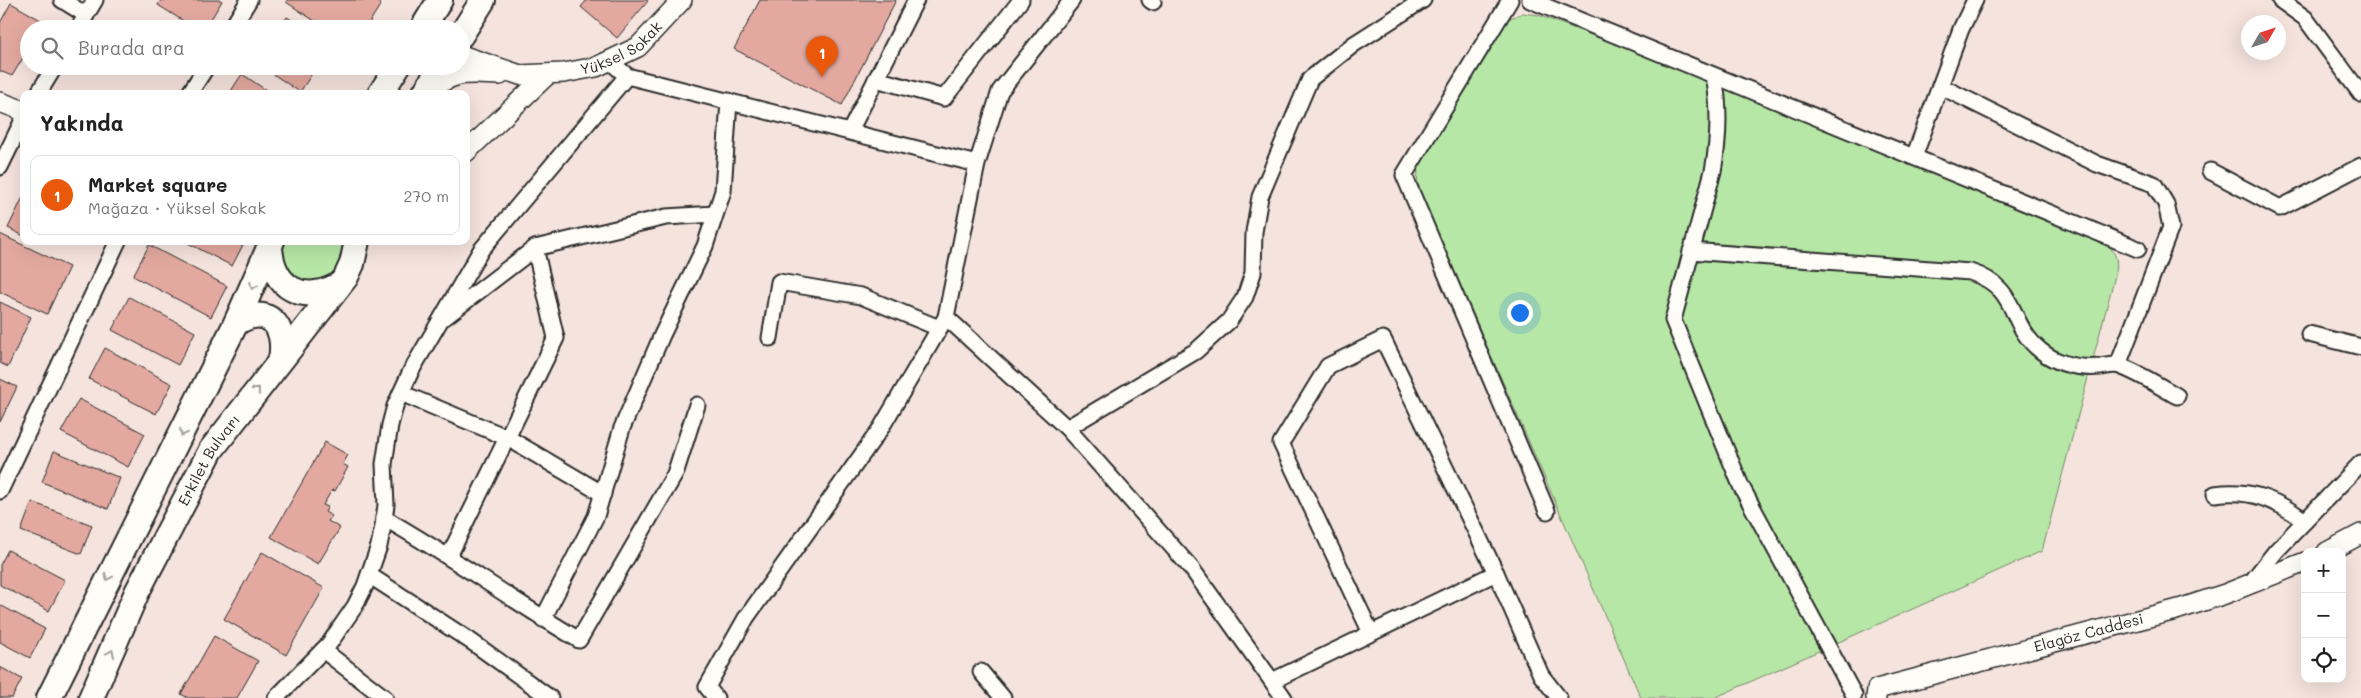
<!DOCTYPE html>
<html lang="tr">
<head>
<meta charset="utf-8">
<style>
	:root { --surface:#fff; --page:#f6f6f6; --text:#222; --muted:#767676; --line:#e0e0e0; --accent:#ea580c }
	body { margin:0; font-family:Mali,sans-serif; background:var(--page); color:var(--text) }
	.controls { position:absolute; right:15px; bottom:15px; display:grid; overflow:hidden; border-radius:10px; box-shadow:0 5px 20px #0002 }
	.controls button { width:45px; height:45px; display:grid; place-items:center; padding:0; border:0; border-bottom:1px solid var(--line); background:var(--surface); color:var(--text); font:25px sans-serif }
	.compass { position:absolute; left:2241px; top:15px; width:45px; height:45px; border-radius:50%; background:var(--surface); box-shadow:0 5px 20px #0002; rotate:51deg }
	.you { position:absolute; left:1519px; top:312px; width:18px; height:18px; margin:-12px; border:4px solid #fff; border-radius:50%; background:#1a73e8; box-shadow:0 0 0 8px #1a73e833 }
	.badge { display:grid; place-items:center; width:32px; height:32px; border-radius:50%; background:var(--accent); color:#fff; font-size:16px; font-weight:700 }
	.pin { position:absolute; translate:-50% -41px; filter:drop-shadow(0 1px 2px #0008) }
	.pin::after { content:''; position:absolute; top:26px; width:18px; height:15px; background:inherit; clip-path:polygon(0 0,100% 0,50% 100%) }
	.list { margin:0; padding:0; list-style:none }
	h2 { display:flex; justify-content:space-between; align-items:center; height:65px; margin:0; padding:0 20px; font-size:21px }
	h2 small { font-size:16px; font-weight:400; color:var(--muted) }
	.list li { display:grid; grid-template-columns:32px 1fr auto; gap:15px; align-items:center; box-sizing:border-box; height:80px; margin:0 10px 10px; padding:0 10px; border:1px solid var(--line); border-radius:10px }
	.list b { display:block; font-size:19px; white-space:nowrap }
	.list p { margin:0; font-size:16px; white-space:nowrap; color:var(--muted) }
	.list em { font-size:16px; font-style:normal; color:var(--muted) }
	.icon { flex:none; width:28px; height:28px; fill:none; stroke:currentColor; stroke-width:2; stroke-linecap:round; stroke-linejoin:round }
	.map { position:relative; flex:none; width:2361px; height:698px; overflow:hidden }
	.search { position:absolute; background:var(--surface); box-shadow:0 5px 20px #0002; left:20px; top:20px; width:450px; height:55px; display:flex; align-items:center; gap:12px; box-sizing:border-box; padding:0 18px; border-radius:28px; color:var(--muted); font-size:19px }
	.panel { position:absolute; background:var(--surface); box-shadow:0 5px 20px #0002; left:20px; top:90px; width:450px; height:155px; border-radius:10px }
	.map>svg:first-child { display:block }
</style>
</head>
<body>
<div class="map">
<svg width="2361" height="698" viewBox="0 0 2361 698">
	<rect width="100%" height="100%" fill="#f5e3dd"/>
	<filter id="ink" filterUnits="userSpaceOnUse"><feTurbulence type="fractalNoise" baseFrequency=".02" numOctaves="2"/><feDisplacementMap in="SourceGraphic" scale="10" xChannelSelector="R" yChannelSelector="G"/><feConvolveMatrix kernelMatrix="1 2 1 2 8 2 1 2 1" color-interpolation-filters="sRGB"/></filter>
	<g filter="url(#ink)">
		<!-- green -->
		<g fill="#b7e7a6" stroke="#718968">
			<path d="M1523 13 1538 15 1703 77 2109 246C2116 254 2118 261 2116 272L2042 551 1714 698H1641L1417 186 1418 168 1422 158 1501 25 1508 19Z"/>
			<path d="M282 241H341C355 284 291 300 280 261 279 256 281 247 282 241Z"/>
		</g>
		<!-- building -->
		<g fill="#e3a9a0" stroke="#2b2b2b">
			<path d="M161 0H220L222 1 205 29H196L158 5Z"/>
			<path d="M287 0H375L381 4 365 29H327L286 2Z"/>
			<path d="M587 0H646L648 1 617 38 581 7Z"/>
			<path d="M760 0H896L842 105 734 49Z"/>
			<path d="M11 3 44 22 40 29H29V48L12 76 0 71V23Z"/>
			<path d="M287 17 305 29H279Z"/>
			<path d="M261 66H317L300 92Z"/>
			<path d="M242 74 272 94H229Z"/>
			<path d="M24 195V236L8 228Z"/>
			<path d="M0 234 69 267 47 314 0 292Z"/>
			<path d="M184 241H245L232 266Z"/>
			<path d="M149 245 227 286 211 317 133 276Z"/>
			<path d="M129 297 195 332 178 365 112 330Z"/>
			<path d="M0 302 31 317 8 367 0 363Z"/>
			<path d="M105 348 172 384 156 414 89 379Z"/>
			<path d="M0 379 17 387 0 422Z"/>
			<path d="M79 399 145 434 128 467 61 432Z"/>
			<path d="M325 442 348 455 343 464 348 467 335 491 332 490 323 505 328 507 325 512 332 516 328 521 340 528 318 564 271 537Z"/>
			<path d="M54 451 120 478 108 509 42 482Z"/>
			<path d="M32 502 92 525 81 554 21 531Z"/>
			<path d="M8 550 65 580 49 611 0 585V565Z"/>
			<path d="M262 552 324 588 286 655 224 619Z"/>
			<path d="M0 605 45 629 30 658 0 642Z"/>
			<path d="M214 636 258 661 237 698H188L181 694Z"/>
			<path d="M0 667 22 679 12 698H0Z"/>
		</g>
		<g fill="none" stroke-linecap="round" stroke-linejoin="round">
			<!-- minor casing -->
			<g stroke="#2b2b2b" stroke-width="19">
				<g id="minor">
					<path d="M62 0 86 15"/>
					<path d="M1150 0 1153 2"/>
					<path d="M1510 0 1404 175 1547 511"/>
					<path d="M1530 0 2138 249"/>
					<path d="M2280 0 2305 18 2361 94"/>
					<path d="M78 29 95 0"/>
					<path d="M231 29 249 0"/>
					<path d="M627 76 977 164"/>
					<path d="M1714 76C1720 108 1719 139 1713 171L1673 320 1741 486 1854 695"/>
					<path d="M876 79 944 98 1021 0"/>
					<path d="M1940 86 2097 164 2154 184 2166 204 2171 227 2118 365"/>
					<path d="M38 94 55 66"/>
					<path d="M189 94 207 66"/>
					<path d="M850 131 916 0"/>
					<path d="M1914 157 1961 29 1975 0"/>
					<path d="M0 167 24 118"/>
					<path d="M2210 171 2280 208 2361 166"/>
					<path d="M1691 251 1970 272C2021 288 2006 323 2041 351 2059 365 2078 369 2101 367 2107 366 2114 364 2120 366 2139 373 2159 386 2177 396"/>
					<path d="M445 317 535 248 666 217 715 214"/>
					<path d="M946 317 1067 428 1192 569 1284 698"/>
					<path d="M2309 334 2361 347"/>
					<path d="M770 338 779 282 861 296 939 328"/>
					<path d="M401 393 508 438 603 494"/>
					<path d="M1067 428 1196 351 1229 321 1245 297 1253 273 1254 232 1260 197 1310 79 1354 44 1423 0"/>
					<path d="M0 491 118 241"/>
					<path d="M2215 494C2251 489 2277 500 2305 521"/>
					<path d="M384 518C451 556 513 601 579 640L675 474 697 405"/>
					<path d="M449 556 556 338 535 248"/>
					<path d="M369 575 472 642 550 698"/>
					<path d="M2249 585 2276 551 2361 463"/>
					<path d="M543 619 596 516 622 428 662 335 705 246 723 191 729 101"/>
					<path d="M1371 633 1281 443 1328 366 1383 339 1496 573 1541 675 1559 698"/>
					<path d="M323 650 385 698"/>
					<path d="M981 672 1003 698"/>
					<path d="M1272 681 1496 573"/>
					<path d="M276 698 329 644 355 606 365 586 379 546 383 526 386 505 384 464 390 425 395 406 411 371 481 250 627 76 611 62"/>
					<path d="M716 698 707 687 746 618 881 428 946 317 977 164 1000 91 1072 0"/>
				</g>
			</g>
			<!-- tertiary casing -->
			<g stroke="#2b2b2b" stroke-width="22">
				<g id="tertiary">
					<path id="s1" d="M461 55 520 75 564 73 596 67 638 47 682 0"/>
					<path d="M429 93C452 69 470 74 500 75"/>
					<path d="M0 102 24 111"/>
					<path d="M466 152 548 74"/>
					<path d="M2327 552 2361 534"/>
					<path id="s2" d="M1876 698 1877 689 2179 609 2225 594 2305 562"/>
				</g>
			</g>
			<!-- primary casing -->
			<g stroke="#2b2b2b" stroke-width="28">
				<g id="primary">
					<path d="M422 29 440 0"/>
					<path d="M461 35 483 0"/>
					<path d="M380 94 398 66"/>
					<path d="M424 94 441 66"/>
					<path d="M270 249C274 288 302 304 337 286"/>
					<path d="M236 323C268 303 287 326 281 359"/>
					<path d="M49 698 236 323 272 241"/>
					<path id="s3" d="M91 698 137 592 211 450 346 277 352 264 357 241"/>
				</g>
			</g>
			<!-- minor -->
			<use href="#minor" stroke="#fdfcf7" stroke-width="15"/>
			<!-- tertiary -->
			<use href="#tertiary" stroke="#fdfcf7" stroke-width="19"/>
			<!-- primary -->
			<use href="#primary" stroke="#fdfcf7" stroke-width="24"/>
		</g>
		<!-- one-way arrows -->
		<defs><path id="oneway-chevron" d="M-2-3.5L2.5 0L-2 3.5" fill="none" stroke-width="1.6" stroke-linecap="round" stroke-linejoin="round" transform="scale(1.25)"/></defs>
		<g stroke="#9e9e9b">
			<use href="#oneway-chevron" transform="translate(253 286) rotate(114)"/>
			<use href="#oneway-chevron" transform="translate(257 390) rotate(-52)"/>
			<use href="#oneway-chevron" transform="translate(183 433) rotate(116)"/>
			<use href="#oneway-chevron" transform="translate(108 577) rotate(116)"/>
			<use href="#oneway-chevron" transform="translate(111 653) rotate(-67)"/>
		</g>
	</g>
	<g text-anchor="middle" stroke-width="4" stroke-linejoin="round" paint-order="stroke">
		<!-- street labels -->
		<g font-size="15" fill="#2b2b2b" stroke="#fdfcf7">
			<text dy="5" stroke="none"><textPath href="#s1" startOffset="170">Yüksel Sokak</textPath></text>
			<text dy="5" stroke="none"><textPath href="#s3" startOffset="266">Erkilet Bulvarı</textPath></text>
			<text dy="5" stroke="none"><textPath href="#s2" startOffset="228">Elagöz Caddesi</textPath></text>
		</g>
	</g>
</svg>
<div class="controls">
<button>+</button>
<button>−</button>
<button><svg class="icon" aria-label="locate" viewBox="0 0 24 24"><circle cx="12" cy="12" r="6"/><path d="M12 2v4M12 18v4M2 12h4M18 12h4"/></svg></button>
</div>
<svg class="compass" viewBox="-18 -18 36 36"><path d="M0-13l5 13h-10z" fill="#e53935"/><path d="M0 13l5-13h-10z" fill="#767676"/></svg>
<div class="you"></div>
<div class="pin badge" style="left:822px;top:77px">1</div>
<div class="search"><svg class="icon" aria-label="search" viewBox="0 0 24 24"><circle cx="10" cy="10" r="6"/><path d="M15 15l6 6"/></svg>Burada ara</div>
<section class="panel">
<h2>Yakında<small></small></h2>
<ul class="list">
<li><span class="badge">1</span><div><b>Market square</b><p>Mağaza · Yüksel Sokak</p></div><em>270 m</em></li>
</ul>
</section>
</div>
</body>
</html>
